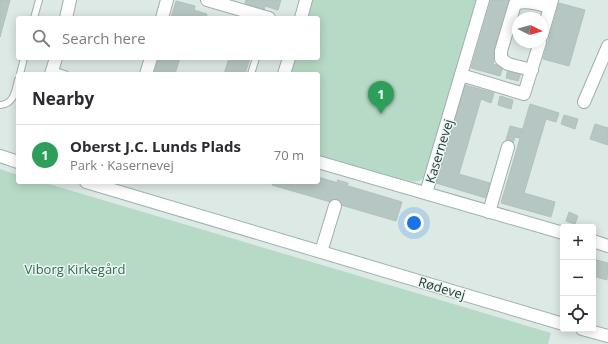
<!DOCTYPE html>
<html lang="en">
<head>
<meta charset="utf-8">
<style>
	:root { --surface:#fff; --page:#f2f2f3; --text:#2b2b33; --muted:#7c7c81; --line:#e1e1e2; --accent:#1a73e8 }
	body { margin:0; font-family:"Open Sans",sans-serif; background:var(--page); color:var(--text) }
	.controls { position:absolute; right:12px; bottom:12px; display:grid; overflow:hidden; border-radius:4px; box-shadow:0 2px 10px #0003 }
	.controls button { width:36px; height:36px; display:grid; place-items:center; padding:0; border:0; border-bottom:1px solid var(--line); background:var(--surface); color:var(--text); font:20px sans-serif }
	.compass { position:absolute; left:512px; top:12px; width:36px; height:36px; border-radius:50%; background:var(--surface); box-shadow:0 2px 10px #0003; rotate:96deg }
	.you { position:absolute; left:414px; top:223px; width:14px; height:14px; margin:-10px; border:3px solid #fff; border-radius:50%; background:#1a73e8; box-shadow:0 0 0 6px #1a73e833 }
	.badge { display:grid; place-items:center; width:26px; height:26px; border-radius:50%; background:var(--accent); color:#fff; font-size:13px; font-weight:700 }
	.pin { position:absolute; translate:-50% -33px; filter:drop-shadow(0 1px 2px #0008) }
	.pin::after { content:''; position:absolute; top:21px; width:14px; height:12px; background:inherit; clip-path:polygon(0 0,100% 0,50% 100%) }
	.list { margin:0; padding:0; list-style:none }
	h2 { display:flex; justify-content:space-between; align-items:center; height:52px; margin:0; padding:0 16px; font-size:17px }
	h2 small { font-size:13px; font-weight:400; color:var(--muted) }
	.list li { display:grid; grid-template-columns:26px 1fr auto; gap:12px; align-items:center; box-sizing:border-box; height:60px; padding:0 16px; border-top:1px solid var(--line) }
	.list b { display:block; font-size:15px; white-space:nowrap }
	.list p { margin:0; font-size:13px; white-space:nowrap; color:var(--muted) }
	.list em { font-size:13px; font-style:normal; color:var(--muted) }
	.icon { flex:none; width:22px; height:22px; fill:none; stroke:currentColor; stroke-width:2; stroke-linecap:round; stroke-linejoin:round }
	.map { position:relative; flex:none; width:608px; height:344px; overflow:hidden }
	.search { position:absolute; background:var(--surface); box-shadow:0 2px 10px #0003; left:16px; top:16px; width:304px; height:44px; display:flex; align-items:center; gap:10px; box-sizing:border-box; padding:0 14px; border-radius:4px; color:var(--muted); font-size:15px }
	.panel { position:absolute; background:var(--surface); box-shadow:0 2px 10px #0003; left:16px; top:72px; width:304px; height:112px; border-radius:4px }
	.map>svg:first-child { display:block }
</style>
</head>
<body>
<div class="map">
<svg width="608" height="344" viewBox="0 0 608 344">
	<rect width="100%" height="100%" fill="#dde9e5"/>
	<!-- green -->
	<g fill="#b6dac5">
		<path d="M311 0H477L426 175C420 183 415 182 406 180L318 155V74H290L295 58H318V18H306Z"/>
		<path d="M0 169 18 175V182H42L551 333 548 344H0Z"/>
	</g>
	<!-- building -->
	<g fill="#b6c6c2" stroke="#b0c2bd">
		<path d="M0 0H10L0 37Z"/>
		<path d="M246 0H281L278 10 265 6 264 10 245 4Z"/>
		<path d="M491 0H511L493 64 503 67 500 76 471 68Z"/>
		<path d="M176 1 195 6 194 10 207 14 206 18H171Z"/>
		<path d="M559 3 585 10 569 66 543 59Z"/>
		<path d="M159 58H180L175 74H154Z"/>
		<path d="M229 58H250L245 74H224Z"/>
		<path d="M508 69 521 73 518 81 506 78Z"/>
		<path d="M465 85 494 93 491 103 481 99 459 174 490 183 486 198 436 183Z"/>
		<path d="M500 96 513 100 511 109 498 105Z"/>
		<path d="M530 104 559 113 556 122 546 119 524 193 555 202 551 217 501 203Z"/>
		<path d="M564 115 578 119 575 129 561 124Z"/>
		<path d="M595 124 608 128V145L590 139Z"/>
		<path d="M510 126 522 129 519 138 515 137 513 143 506 140Z"/>
		<path d="M318 177 402 202 396 221 272 185 273 182H318Z"/>
		<path d="M569 212 578 216 575 224 566 221Z"/>
		<path d="M593 259 608 263 607 280 593 276Z"/>
	</g>
	<g fill="none" stroke-linecap="round" stroke-linejoin="round">
		<!-- street-tunnel -->
		<path stroke="#b7c6c2" stroke-width="12" stroke-dasharray="12 6" stroke-linecap="butt" d="M335 206 343 181"/>
		<!-- lane casing -->
		<g stroke="#a0b0ad" stroke-width="8">
			<g id="lane">
				<path d="M34 18 39 0"/>
				<path d="M52 70 65 74"/>
				<path d="M20 74 24 58"/>
				<path d="M251 74 256 58"/>
				<path d="M0 105C14 104 15 92 18 80"/>
			</g>
		</g>
		<!-- street casing -->
		<g stroke="#a0b0ad" stroke-width="14">
			<g id="street">
				<path d="M207 0 269 18"/>
				<path d="M66 18 70 0"/>
				<path d="M162 18 167 0"/>
				<path d="M301 18 306 0"/>
				<path d="M542 35 552 0"/>
				<path d="M532 70 508 64 501 59V51L515 4C526 0 538 4 550 7"/>
				<path d="M51 74 56 58"/>
				<path d="M146 74 151 58"/>
				<path d="M284 74 289 58"/>
				<path d="M461 75 524 94 540 42"/>
				<path d="M584 102 608 46"/>
				<path d="M318 162 563 233"/>
				<path d="M426 193 483 0"/>
				<path d="M489 212 508 147"/>
				<path d="M593 241 608 246"/>
				<path d="M321 252 335 206"/>
			</g>
		</g>
		<!-- secondary casing -->
		<g stroke="#9db4af" stroke-width="14">
			<g id="secondary">
				<path d="M0 156 18 162"/>
				<path d="M86 182 563 324"/>
				<path d="M582 329 608 336"/>
			</g>
		</g>
		<!-- lane -->
		<use href="#lane" stroke="#fff" stroke-width="6"/>
		<!-- street -->
		<use href="#street" stroke="#fff" stroke-width="12"/>
		<!-- secondary -->
		<use href="#secondary" stroke="#fff" stroke-width="12"/>
	</g>
	<g text-anchor="middle" stroke-width="3" stroke-linejoin="round" paint-order="stroke">
		<!-- street labels -->
		<g font-size="13" fill="#1f3835" stroke="#edf6f3">
			<text transform="translate(439 151) rotate(-73)" y="5">Kasernevej</text>
			<text transform="translate(442 288) rotate(17)" y="5">Rødevej</text>
		</g>
		<!-- park labels -->
		<g font-size="13" fill="#2b6d4f" stroke="#edf6f3">
			<text x="75" y="274">Viborg Kirkegård</text>
		</g>
	</g>
</svg>
<div class="controls">
<button>+</button>
<button>−</button>
<button><svg class="icon" aria-label="locate" viewBox="0 0 24 24"><circle cx="12" cy="12" r="6"/><path d="M12 2v4M12 18v4M2 12h4M18 12h4"/></svg></button>
</div>
<svg class="compass" viewBox="-18 -18 36 36"><path d="M0-13l5 13h-10z" fill="#e53935"/><path d="M0 13l5-13h-10z" fill="#7c7c81"/></svg>
<div class="you"></div>
<div class="pin badge" style="left:381px;top:114px;background:#2e9e5b">1</div>
<div class="search"><svg class="icon" aria-label="search" viewBox="0 0 24 24"><circle cx="10" cy="10" r="6"/><path d="M15 15l6 6"/></svg>Search here</div>
<section class="panel">
<h2>Nearby<small></small></h2>
<ul class="list">
<li><span class="badge" style="background:#2e9e5b">1</span><div><b>Oberst J.C. Lunds Plads</b><p>Park · Kasernevej</p></div><em>70 m</em></li>
</ul>
</section>
</div>
</body>
</html>
